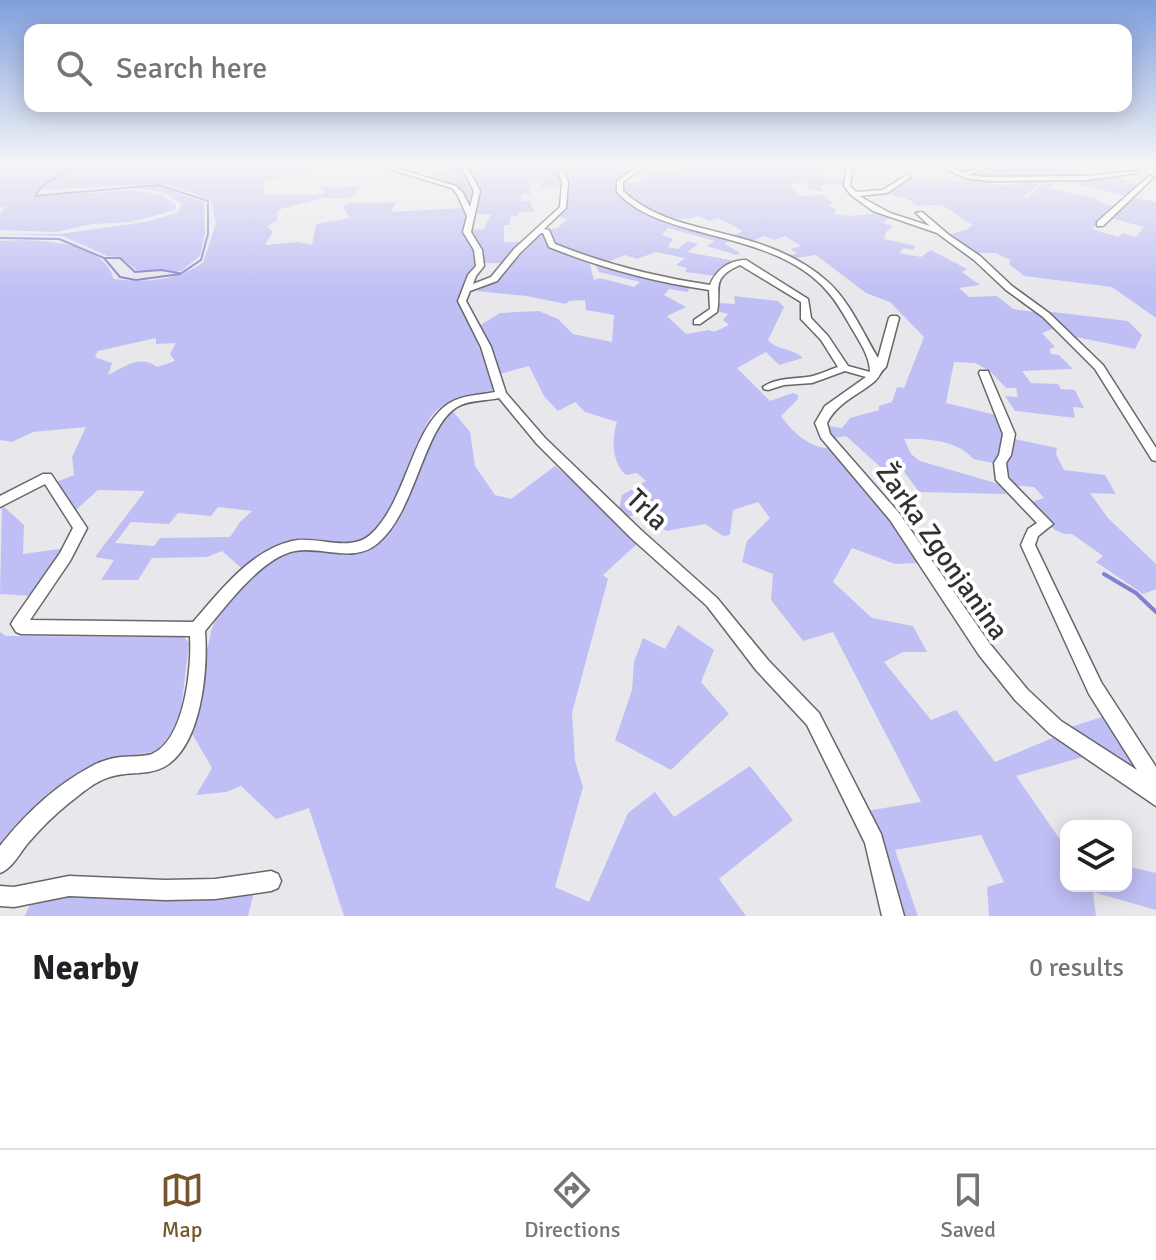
<!DOCTYPE html>
<html lang="en">
<head>
<meta charset="utf-8">
<style>
	:root { --surface:#fff; --page:#f6f6f6; --text:#202124; --muted:#757577; --line:#e0e0e0; --accent:#76552c }
	body { margin:0; font-family:Signika,sans-serif; background:var(--page); color:var(--text) }
	.controls { position:absolute; right:24px; bottom:24px; display:grid; overflow:hidden; border-radius:16px; box-shadow:0 4px 20px #0003 }
	.controls button { width:72px; height:72px; display:grid; place-items:center; padding:0; border:0; border-bottom:2px solid var(--line); background:var(--surface); color:var(--text); font:40px sans-serif }
	.list { margin:0; padding:0; list-style:none }
	h2 { display:flex; justify-content:space-between; align-items:center; height:104px; margin:0; padding:0 32px; font-size:34px }
	h2 small { font-size:26px; font-weight:400; color:var(--muted) }
	.icon { flex:none; width:44px; height:44px; fill:none; stroke:currentColor; stroke-width:2; stroke-linecap:round; stroke-linejoin:round }
	.map { position:relative; flex:none; width:1156px; height:916px; overflow:hidden }
	.search { position:absolute; background:var(--surface); box-shadow:0 4px 20px #0003; left:24px; right:24px; top:24px; height:88px; display:flex; align-items:center; gap:20px; box-sizing:border-box; padding:0 28px; border-radius:16px; color:var(--muted); font-size:30px }
	.sheet { height:232px; background:var(--surface) }
	nav { display:flex; justify-content:space-around; align-items:center; box-sizing:border-box; height:112px; border-top:2px solid var(--line); background:var(--surface); font-size:22px; color:var(--muted) }
	nav a { display:grid; justify-items:center; gap:4px }
	nav .on { color:var(--accent) }
	.map>svg:first-child { display:block }
</style>
</head>
<body>
<div class="map">
<svg width="1156" height="916" viewBox="0 0 1156 916">
	<rect width="100%" height="100%" fill="#e8e8ec"/>
	<!-- green -->
	<g fill="#bfbff5" fill-rule="evenodd">
		<path d="M0 165H337L264 181V195L325 194 318 184 337 188 362 185 351 198H322L281 209 277 212V221L267 226 273 232 265 245 298 242 312 245 316 224 350 218 343 207 348 203 396 202 391 212 462 208 468 215 463 233 474 248 478 265 457 300 474 333 494 389C482 403 449 395 433 414 422 427 421 444 415 460 407 480 387 528 367 538 348 549 321 539 300 542 282 545 261 563 246 572L222 551 207 557 152 558 138 580H101L114 560 95 557 145 491 98 490 76 510 56 482 74 475 72 457 86 427 33 432 12 442 0 440V241C34 239 102 239 114 279 147 283 174 281 203 263L216 223 210 199 164 184 38 190 33 197 132 190 162 195 176 205 175 210 131 222 92 224 56 232 0 230V213L7 206 0 208ZM156 338V344L176 343 170 354 175 361 157 367C141 354 124 367 108 375L112 363 95 357 98 351ZM218 507 252 511 240 522 230 537 160 538 154 546 115 543 131 522 169 524 178 513 211 516Z"/>
		<path d="M447 165H460L474 190 470 205H467C464 185 449 184 432 179L435 174 446 171 443 167Z"/>
		<path d="M465 165H568L559 170 563 180 561 187 542 188 540 182 529 183 531 194 520 195 522 201H530L534 211 518 212V216L510 217V225H504V242H524L505 263H482L470 230 484 229 491 214H473L479 191Z"/>
		<path d="M575 165H634V169L620 177 616 187C626 216 704 230 732 238L725 244 740 253 737 255 707 246 715 241 668 228 662 235 673 239 668 247 678 249 688 241 698 244 687 252 735 261 719 271 716 276 685 272 687 268 676 265 685 258 656 252 637 259 625 255 607 262 557 245 546 230 557 228 567 219 556 216 568 205V180L564 172Z"/>
		<path d="M663 165H820L823 177 845 179 844 185H820L822 191 810 190 804 183 789 185 799 196 823 195 834 203 827 205 837 210 833 213C854 221 871 209 892 216L883 223 893 226 886 232 884 239 916 246 913 250 904 248 899 253 921 257 931 250 967 269 962 272 980 285 959 288 969 297 997 296 1013 309 1042 313 1055 328 1042 333 1055 347 1050 349 1051 354 1059 355 1073 369 1022 371 1031 383 1058 384 1061 389 1075 390 1084 408 1073 407 1075 418 1015 411 1005 396 1018 397 1016 388H1006L990 371 975 363 954 362 946 403 1000 416 1005 432 998 464 973 459C959 441 926 438 904 439L911 454 920 461 999 484 1007 494 919 492 902 469 885 471 846 436 831 439 827 426 842 428 850 418 879 410V406L892 402 897 387 904 388 924 337 890 302 866 293 816 255 789 259 784 256 797 254 791 249 801 246 785 236 775 240 763 236 751 242 732 236 743 231 718 218 709 221 699 216C668 225 650 211 624 195L621 181 632 184 643 179 630 174 639 169 679 175 683 170Z"/>
		<path d="M995 165 1082 167 1075 173 1087 177 995 179 965 175Z"/>
		<path d="M913 175 923 181 982 180 1000 186 1044 179 1022 198 1029 197 1045 182 1054 184 1050 188 1098 199 1097 201 1114 206 1092 229 1118 237 1123 233 1136 237 1144 227 1110 218 1131 197 1156 202V318L1112 287 1024 276 1009 264 1010 260 996 253H971L946 235 966 230 973 225C945 211 954 202 917 206L908 199 884 193Z"/>
		<path d="M1113 176 1140 185 1126 196 1055 178Z"/>
		<path d="M157 186 204 202 205 233 200 256 181 271H138L120 257 107 256 63 236 0 234H59L145 222 177 213 182 204 165 193 138 188Z"/>
		<path d="M542 233 550 246 589 261 594 280 600 278 634 287 640 282 599 272 594 262 656 281 690 285 688 292 669 289 664 295 686 307 667 316 686 334 709 330 714 332 729 325 723 320 728 314 716 311 719 303 735 304 734 296 778 301 784 307 768 340C776 350 793 348 803 358L779 365 766 352 737 368 770 401 793 393 798 395V399L781 416C791 431 812 450 831 448L859 477 921 563 895 564 852 548 833 582 872 618 913 626 927 652H903L884 662 931 720 956 710 995 762 1055 737 1090 755 1016 776 1066 848V886H1126V866L1156 873V910L1093 892 1096 916H989L987 887 1004 882 981 835 895 850 918 916H899L866 811 921 802 833 632 803 641 771 600 773 574 742 562 747 541 770 518 758 502 733 510 730 535 723 536 705 524 666 531 643 511 626 518 619 509 622 495 646 481 637 473 626 475C612 463 611 439 617 422L585 412 575 402 558 411 544 396 529 366 500 374 479 326 500 313 539 311 558 319 573 334 612 342 614 315 586 310 585 300 569 301 566 304 527 296 476 291C504 278 519 254 542 233Z"/>
		<path d="M1044 311 1128 321 1142 335 1135 349 1071 336Z"/>
		<path d="M452 410 470 432 475 466 495 495 511 499 555 466 599 503 637 544 603 575 608 579 572 713 575 761 583 787 555 887 589 902 628 813 655 792 674 817 750 766 793 820 719 879 746 916H344L309 808 276 819 241 786 226 792 196 795 212 768 190 730 211 632 219 610 269 562 289 552 367 551C413 530 420 434 452 410Z"/>
		<path d="M1015 439 1057 448 1056 454 1064 470 1105 475 1116 494 1090 493 1108 518 1156 564V589L1143 594 1096 562 1103 556 1072 534C1054 536 1039 516 1028 503L1044 498 1034 487 1010 485 1004 466Z"/>
		<path d="M2 505 24 525 23 554 66 548 32 596 0 594Z"/>
		<path d="M678 625 714 650 701 682 729 714 671 770 615 740 632 690 634 662 643 638 665 649Z"/>
		<path d="M0 632 6 636 184 637 189 643 180 719 171 742 163 750 104 760 24 822 0 849Z"/>
		<path d="M1105 716 1151 784 1065 729Z"/>
		<path d="M72 892H254L248 916H25L31 902Z"/>
	</g>
	<g fill="none" stroke-linecap="round" stroke-linejoin="round">
		<!-- stream-far1 -->
		<g stroke="#8380cd" stroke-width="2">
			<path d="M0 238 59 239 104 258 120 277 136 280 180 274 201 260 208 234V201L159 185 35 196 42 186 75 165"/>
			<path d="M105 258H120L135 272 161 270 179 273"/>
		</g>
		<!-- stream -->
		<path stroke="#8380cd" stroke-width="4" d="M1104 574 1136 593 1156 612"/>
		<!-- minor casing -->
		<g stroke="#67676a" stroke-width="3">
			<g id="minor">
				<path d="M376 165H385L456 186 463 193 470 207 474 191 460 165H466L480 191 471 232 482 250 484 266 476 276 473 284 491 277 514 249 560 207 562 182 558 172 568 165H575L564 173 568 182 566 208 544 229 549 230 555 244C605 264 656 277 710 285 716 270 729 260 746 260L808 299 811 318 828 336 848 366 870 372C870 356 859 341 851 327 844 315 837 302 827 291 794 253 740 243 693 230 665 222 637 214 617 192V181L635 168 633 165H639L640 169 623 182V191C657 223 705 227 747 240 776 248 806 262 828 282 850 302 863 333 878 358L889 318 891 316H897L899 318 886 367C880 372 880 376 875 381 857 396 838 402 827 423L830 434 899 513 990 644 1027 689 1061 721 1137 770 1089 694 1021 545 1028 529 1037 523 996 480 994 463 999 455 1003 434 979 373 980 371H988L1015 434 1011 455 1006 463 1008 478 1053 524 1038 536 1035 545 1101 682 1156 767V806L1049 733 1015 700 979 655 890 520 821 438 815 423 825 406 866 377 845 371 812 383 784 385 768 390 764 389 763 387C776 378 791 379 807 377 817 376 828 370 838 367L821 340 801 319V302L740 265C709 279 722 288 717 312L700 324H694V320L710 309 709 290C654 282 601 268 549 247L543 233H541L520 253 497 281 470 291 466 301 491 347 506 393 545 438 641 530 717 598 768 660 819 713 881 834 904 916H882L865 843 807 725 756 670 707 606 631 538 537 444 499 398C486 401 468 400 457 407 423 428 416 511 378 543 355 564 322 546 295 551 262 557 226 606 205 631 208 669 202 746 164 767 147 776 128 771 110 777 95 781 81 794 69 803 54 815 41 828 29 842 20 852 13 868 0 873V846C25 814 56 785 92 766 101 761 111 758 121 757 131 756 143 757 152 754 185 740 192 667 190 636L21 634 16 632 11 624 14 619 60 553 73 528 45 484 0 507V496L43 474H51L87 528 70 561 30 620 193 622C220 591 250 551 292 541 316 535 349 553 370 535 407 502 411 429 448 404 461 395 480 395 495 392L481 347 458 301 468 275 476 266 474 250 463 232 467 216 457 194 452 188Z"/>
				<path d="M843 165H849L852 173 850 186 856 192 883 190 907 175H911V177L887 193 859 196 890 213 930 226 916 213 922 212 949 235 980 256 1012 286 1049 313 1103 365 1156 448V461L1152 460 1095 369 1043 317 1006 290 974 260 937 233 873 211 851 195 844 186 846 173Z"/>
				<path d="M937 165H945L964 173 986 165H995L967 175 988 177 1086 176 1135 171 1138 173 1086 180 988 181 965 178Z"/>
				<path d="M1149 176 1154 177 1103 226H1097V222Z"/>
				<path d="M271 871 278 874 281 881 278 888 271 891 215 899 165 900 69 896 14 907 0 906V886L14 887 69 876 165 880 215 879Z"/>
			</g>
		</g>
		<!-- minor -->
		<use href="#minor" fill="#fff" fill-rule="evenodd"/>
	</g>
	<!-- sky -->
	<linearGradient id="sky" x2="0" y2="1"><stop stop-color="#7f9fdd"/><stop offset="0.56" stop-color="#f5f5f6"/><stop offset="1" stop-color="#f5f5f6" stop-opacity="0"/></linearGradient>
	<rect width="1156" height="293" fill="url(#sky)"/>
	<g text-anchor="middle" stroke-width="8" stroke-linejoin="round" paint-order="stroke">
		<!-- street labels -->
		<g font-size="28" fill="#323233" stroke="#fff">
			<text transform="translate(648 509) rotate(44)" y="10">Trla</text>
			<text transform="translate(943 551) rotate(55)" y="10">Žarka Zgonjanina</text>
		</g>
	</g>
</svg>
<div class="controls">
<button><svg class="icon" aria-label="layers" viewBox="0 0 24 24"><path d="M12 4l9 5-9 5-9-5zM3 14l9 5 9-5"/></svg></button>
</div>
<div class="search"><svg class="icon" aria-label="search" viewBox="0 0 24 24"><circle cx="10" cy="10" r="6"/><path d="M15 15l6 6"/></svg>Search here</div>
</div>
<section class="sheet">
<h2>Nearby<small>0 results</small></h2>
<ul class="list">
</ul>
</section>
<nav>
<a class="on"><svg class="icon" aria-label="map" viewBox="0 0 24 24"><path d="M3 6l6-2 6 2 6-2v14l-6 2-6-2-6 2zM9 4v14M15 6v14"/></svg>Map</a>
<a><svg class="icon" aria-label="directions" viewBox="0 0 24 24"><path d="M12 3l9 9-9 9-9-9zM9 14v-3h6M13 9l2 2-2 2"/></svg>Directions</a>
<a><svg class="icon" aria-label="saved" viewBox="0 0 24 24"><path d="M7 4h10v16l-5-4-5 4z"/></svg>Saved</a>
</nav>
</body>
</html>
